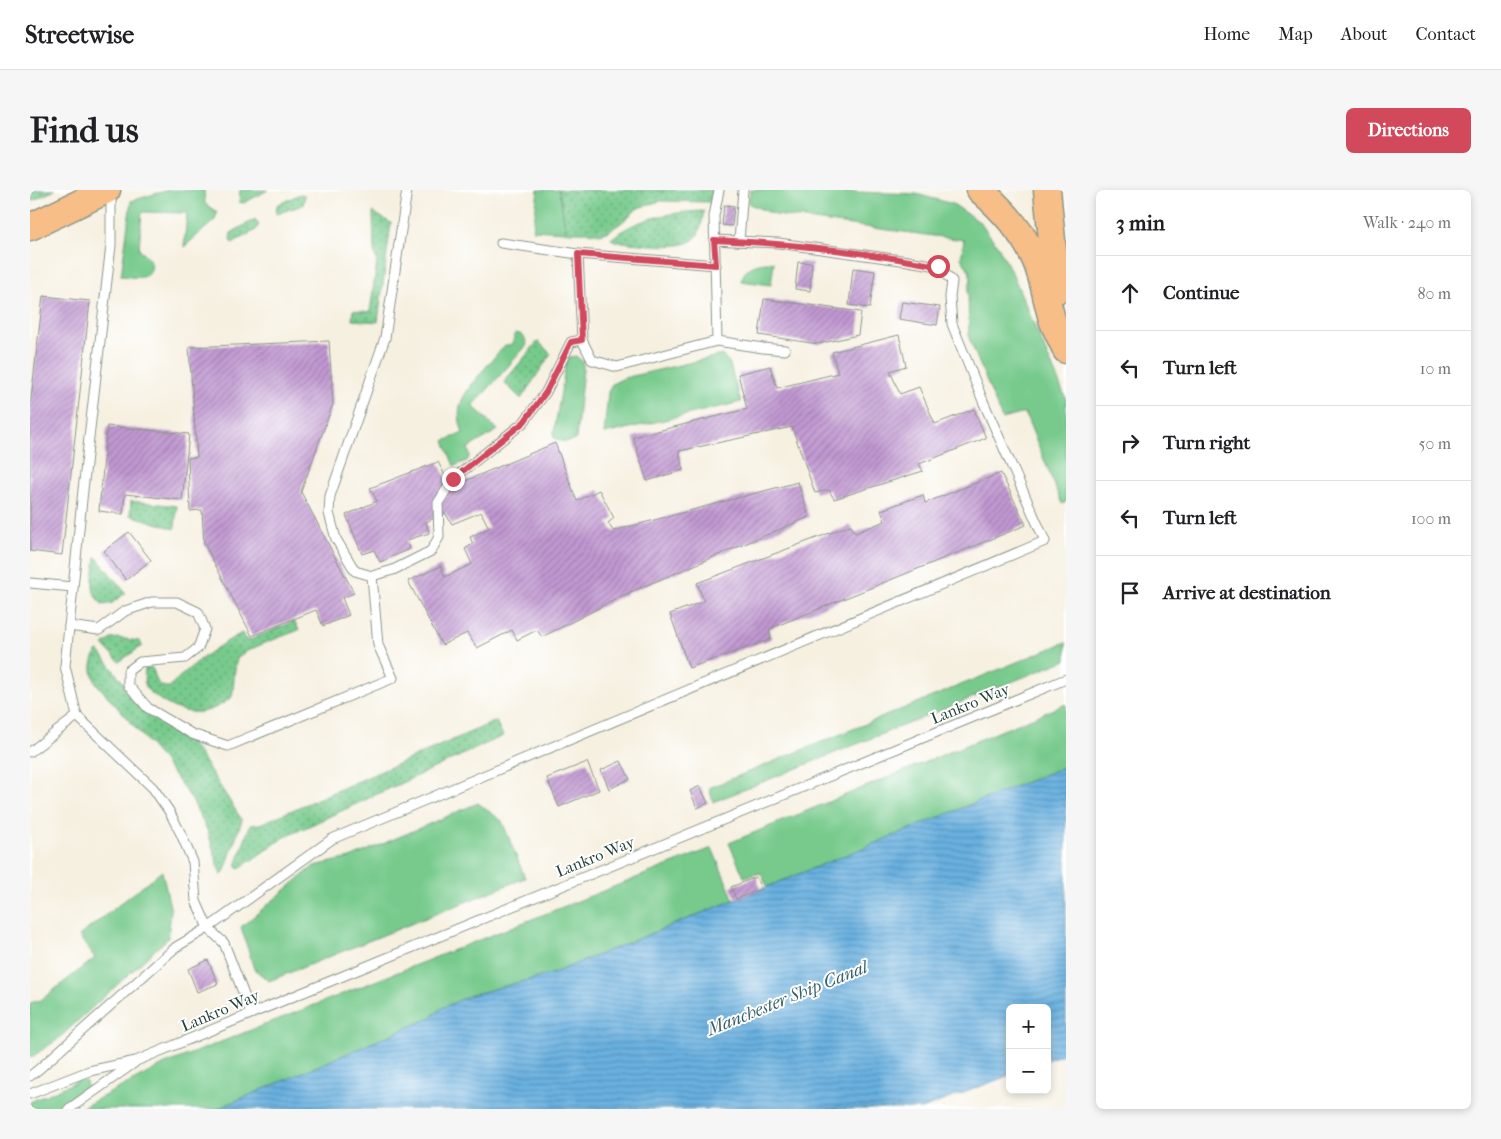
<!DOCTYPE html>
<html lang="en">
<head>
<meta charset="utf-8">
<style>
	:root { --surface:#fff; --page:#f6f6f6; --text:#202124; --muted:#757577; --line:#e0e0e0; --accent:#d1495b }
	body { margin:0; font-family:"IM FELL French Canon",serif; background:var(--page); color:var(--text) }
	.controls { position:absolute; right:15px; bottom:15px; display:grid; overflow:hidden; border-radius:8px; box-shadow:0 2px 8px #0003 }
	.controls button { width:45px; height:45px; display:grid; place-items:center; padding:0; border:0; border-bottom:1px solid var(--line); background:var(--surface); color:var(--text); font:25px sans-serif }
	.stop { position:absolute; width:15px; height:15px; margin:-11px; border:4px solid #d1495b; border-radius:50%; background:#fff }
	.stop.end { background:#d1495b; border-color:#fff; box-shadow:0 1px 5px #0008 }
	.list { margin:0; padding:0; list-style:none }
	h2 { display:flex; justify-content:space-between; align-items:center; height:65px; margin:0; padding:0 20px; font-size:21px }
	h2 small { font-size:16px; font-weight:400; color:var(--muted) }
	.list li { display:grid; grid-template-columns:32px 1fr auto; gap:15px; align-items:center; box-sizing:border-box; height:75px; padding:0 20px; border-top:1px solid var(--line) }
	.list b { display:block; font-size:19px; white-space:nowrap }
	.list em { font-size:16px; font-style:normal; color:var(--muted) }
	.icon { flex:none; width:28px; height:28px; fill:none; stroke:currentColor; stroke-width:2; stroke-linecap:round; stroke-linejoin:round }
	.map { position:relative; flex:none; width:1036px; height:919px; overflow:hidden; border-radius:8px }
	header { display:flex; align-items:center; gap:30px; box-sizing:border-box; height:70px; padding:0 25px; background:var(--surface); border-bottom:1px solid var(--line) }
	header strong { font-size:24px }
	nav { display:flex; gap:28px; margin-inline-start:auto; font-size:18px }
	.intro { display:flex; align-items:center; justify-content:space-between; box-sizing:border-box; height:120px; padding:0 30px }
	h1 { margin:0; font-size:35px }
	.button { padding:12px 22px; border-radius:8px; background:var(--accent); color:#fff; font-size:18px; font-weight:700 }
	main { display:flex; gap:30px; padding:0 30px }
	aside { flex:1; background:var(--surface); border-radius:8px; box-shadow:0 2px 8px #0003 }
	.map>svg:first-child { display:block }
</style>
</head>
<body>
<header>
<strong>Streetwise</strong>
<nav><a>Home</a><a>Map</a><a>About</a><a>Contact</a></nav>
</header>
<div class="intro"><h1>Find us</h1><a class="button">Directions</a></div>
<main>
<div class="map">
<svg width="1036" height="919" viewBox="0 0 1036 919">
	<defs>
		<pattern id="garden-dots" width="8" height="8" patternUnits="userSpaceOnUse" patternTransform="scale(1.25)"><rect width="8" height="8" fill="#77ca8c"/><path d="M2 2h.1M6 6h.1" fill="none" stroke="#61a573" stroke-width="1.8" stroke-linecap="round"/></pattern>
		<pattern id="water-rules" width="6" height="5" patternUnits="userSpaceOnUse" patternTransform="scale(1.25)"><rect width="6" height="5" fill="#69b0e0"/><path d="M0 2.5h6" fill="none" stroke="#5690b6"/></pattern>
		<pattern id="building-hatch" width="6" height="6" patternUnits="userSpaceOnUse" patternTransform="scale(1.25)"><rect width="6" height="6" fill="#c198d2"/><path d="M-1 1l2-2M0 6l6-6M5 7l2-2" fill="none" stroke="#9c7dab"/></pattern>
	</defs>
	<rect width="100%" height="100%" fill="#fff"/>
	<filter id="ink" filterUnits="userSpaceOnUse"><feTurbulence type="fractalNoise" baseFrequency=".02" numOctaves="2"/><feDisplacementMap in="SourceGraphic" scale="10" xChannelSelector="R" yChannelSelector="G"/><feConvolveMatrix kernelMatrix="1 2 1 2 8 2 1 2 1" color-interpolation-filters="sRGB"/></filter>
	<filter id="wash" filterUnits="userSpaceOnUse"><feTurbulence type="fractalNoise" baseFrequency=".0096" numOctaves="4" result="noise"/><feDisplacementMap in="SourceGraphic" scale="20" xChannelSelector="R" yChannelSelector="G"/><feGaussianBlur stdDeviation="1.12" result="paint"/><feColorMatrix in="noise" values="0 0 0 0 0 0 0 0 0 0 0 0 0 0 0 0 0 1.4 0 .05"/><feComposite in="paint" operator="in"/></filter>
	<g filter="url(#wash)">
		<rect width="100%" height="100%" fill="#f6f0e0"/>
		<!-- grass -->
		<g fill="#77ca8c" stroke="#4b8460">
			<path d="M138 0H174L175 14 187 22 185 30 154 57 157 23 112 22 109 59C112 63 118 66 120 71 122 74 122 76 121 79 117 91 102 87 91 86L101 11Z"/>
			<path d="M210 0H238L214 13 209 12Z"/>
			<path d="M508 0H529L536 42 503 40Z"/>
			<path d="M720 0H766L886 4 923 14 951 33 969 58 983 85 1036 209V312L1032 314 995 223 972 229 939 148 938 100 941 89 939 80 931 68 934 50 746 25 719 14Z"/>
			<path d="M744 72 741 95 711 91C716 74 728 74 744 72Z"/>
			<path d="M485 143C494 144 495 148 497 155L443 216 468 240 438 258 440 266 437 271 424 276 414 251 433 243C430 234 428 226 430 216 433 201 464 168 475 155H482Z"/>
			<path d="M692 165 699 172 711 212 574 244 578 202 582 194 594 188Z"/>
			<path d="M546 166 553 172V179L546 249C537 253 532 253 523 247L536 173 539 167Z"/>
			<path d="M1036 452V470L683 612 679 598Z"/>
			<path d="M1036 514V576L737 697 731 683 714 687 699 653Z"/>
			<path d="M448 613 472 631 495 688 239 791 224 779 211 737 284 676 320 668Z"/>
			<path d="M682 658 704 710 521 784 441 805 412 818 400 828 187 919H49L135 874Z"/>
			<path d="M132 681 141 721 138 748 27 850 0 868V813L11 810 65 768 49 746Z"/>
			<path d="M52 889 56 892 57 897 23 919H0V912Z"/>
		</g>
		<!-- garden -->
		<g fill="url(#garden-dots)" stroke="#4b8460">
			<path d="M2 0H25L0 12V1Z"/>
			<path d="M529 0H682L680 12 630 11 608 18 591 33 579 41 570 44 559 42H536Z"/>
			<path d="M270 4 275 5 273 15 246 24 247 15Z"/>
			<path d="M674 21C672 30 671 44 663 50 649 61 603 53 585 51L581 49C606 28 641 22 674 21Z"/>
			<path d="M343 22 361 33 348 132 322 130 323 120 340 122 347 71 344 61Z"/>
			<path d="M225 29 229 34 226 40 202 53 200 50 201 43Z"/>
			<path d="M508 151 521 164 491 209 474 192Z"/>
			<path d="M101 311 147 316 145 339 100 325Z"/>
			<path d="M66 367 96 403 82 413 74 415C57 405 64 384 66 367Z"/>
			<path d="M264 431 269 440C257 445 214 459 208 468 204 473 204 499 202 507 193 514 184 520 171 522 154 524 137 516 125 506 122 504 118 501 116 498 114 492 114 485 115 479L121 477C128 485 123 498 140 497 143 491 149 488 154 483 172 467 191 454 212 443L217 451Z"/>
			<path d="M88 448 110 451 112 456 89 472 73 455 81 449Z"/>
			<path d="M69 461 108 512 135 533 153 544 168 562 212 630 194 683 191 686 178 642 161 608 128 564 66 493C60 479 61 475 66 462Z"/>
			<path d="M466 531 473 546 253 648 209 679 206 676 220 635 230 634Z"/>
		</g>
		<!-- water -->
		<path fill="url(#water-rules)" stroke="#44768a" d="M1036 576V863L1017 870V818H980V885L892 919H187L400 828 412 818 441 805 521 784Z"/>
		<g id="blocks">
			<!-- building -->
			<g fill="url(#building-hatch)">
				<path d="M694 15 704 16 702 36 692 35Z"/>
				<path d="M768 72 782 73 780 101 765 99Z"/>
				<path d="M823 78 845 81 840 118 819 115Z"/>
				<path d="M13 106 60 111 32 365 0 361V218Z"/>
				<path d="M734 109 831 122 828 145 788 154 729 145Z"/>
				<path d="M872 112 910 117 907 135 869 129Z"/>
				<path d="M869 145 876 176 860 181 870 204 889 197 905 234 944 219 956 248 889 274 893 281 804 309 799 300 785 303 762 237 649 261 653 280 617 291 603 247 717 219 708 184 740 176 747 198 808 183 802 162Z"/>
				<path d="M299 151 303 214 271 302 324 403 312 408 319 425 293 436 286 420 222 446 174 353 172 320 160 321 158 268 167 267 159 157Z"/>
				<path d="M77 236 159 244 152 310 95 304 93 324 69 321Z"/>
				<path d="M525 253 547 311 569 300 584 328 578 333 583 341 768 292 779 327 598 403 512 447 507 440 487 450 482 440 447 458 437 443 412 455 378 391 411 376 415 387 442 374 435 359 443 354 440 347 459 338 451 322 422 334 415 323 396 332 399 343 377 350 380 359 350 372 344 360 332 364 316 325 347 311 340 298 408 272 421 297Z"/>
				<path d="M971 283 996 335 739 439 741 449 659 478 640 424 674 411 667 393 821 335 825 343 855 331 851 320 893 305 895 313Z"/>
				<path d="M99 342 121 370 96 390 74 361Z"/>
				<path d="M591 571 600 589 579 599 571 580Z"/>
				<path d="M557 572 569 600 529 617 517 588Z"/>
				<path d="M670 596 678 613 667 618 660 601Z"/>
				<path d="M726 687 731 699 706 709 701 697Z"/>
				<path d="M178 770 188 794 167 802 158 779Z"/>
			</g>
		</g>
	</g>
	<g filter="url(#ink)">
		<use href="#blocks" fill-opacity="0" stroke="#8a968a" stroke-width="1"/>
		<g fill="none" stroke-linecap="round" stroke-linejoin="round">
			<!-- lane casing -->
			<g stroke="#8a968a" stroke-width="11">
				<g id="lane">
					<path d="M377 0 355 148 300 306 299 323 306 349 325 381 342 386 363 380 401 361 409 347 408 313 423 289 494 232 516 202 541 152 552 150"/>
					<path d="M76 2 81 11V55L53 300 35 476 47 526 123 598 139 621 151 644 163 672 166 711 178 738 194 753 221 823"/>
					<path d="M709 51 713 0"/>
					<path d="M471 53 548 64"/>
					<path d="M686 75 548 64 552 150 562 170 587 177 687 151 684 26 689 0"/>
					<path d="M687 151 733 158 755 160"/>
					<path d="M0 393 43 397"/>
					<path d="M39 436 69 440 95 421 122 412H147L168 422 175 439 168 458 155 468 110 472 98 481V495L118 518 162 544 198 556 363 488 348 455 342 386"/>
					<path d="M0 562 47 526"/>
					<path d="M0 886 9 879 146 757 178 738 302 649 1015 351 953 211 922 134 920 107 922 91 908 76 878 71 748 53 684 50"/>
					<path d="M0 904 59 881 106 871 1036 489"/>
					<path d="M39 919 104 873"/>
				</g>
			</g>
			<!-- primary casing -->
			<g stroke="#8a968a" stroke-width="29">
				<g id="primary">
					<path d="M950 0C972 19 993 42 1005 69 1014 89 1016 111 1023 132 1027 141 1032 151 1036 160"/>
					<path d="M1017 0 1027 100"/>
					<path d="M0 37 77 0"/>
				</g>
			</g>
			<!-- lane -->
			<use href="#lane" stroke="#fff" stroke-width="9"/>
			<!-- primary -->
			<use href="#primary" stroke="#f7be87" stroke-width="26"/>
		</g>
	</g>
	<g fill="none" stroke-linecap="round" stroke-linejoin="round" filter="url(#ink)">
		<!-- route -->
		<path stroke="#d1495b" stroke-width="6" d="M423 289 494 232 516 202 541 152 552 150 548 64 686 75 684 50C759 53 834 62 908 76"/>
	</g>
	<g text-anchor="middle" stroke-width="4" stroke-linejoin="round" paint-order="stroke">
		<!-- street labels -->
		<g font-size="16" fill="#1f3d34" stroke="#fff">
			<text transform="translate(940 513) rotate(-22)" y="6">Lankro Way</text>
			<text transform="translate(565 666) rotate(-22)" y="6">Lankro Way</text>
			<text transform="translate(190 820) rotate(-23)" y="6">Lankro Way</text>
		</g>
		<!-- water labels -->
		<g font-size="18" font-style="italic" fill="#356068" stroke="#fff">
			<text transform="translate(757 808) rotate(-22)" y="6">Manchester Ship Canal</text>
		</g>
	</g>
</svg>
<div class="controls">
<button>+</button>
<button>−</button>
</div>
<div class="stop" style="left:908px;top:76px"></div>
<div class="stop end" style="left:423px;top:289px"></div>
</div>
<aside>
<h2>3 min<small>Walk · 240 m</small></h2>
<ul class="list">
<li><svg class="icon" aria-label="ahead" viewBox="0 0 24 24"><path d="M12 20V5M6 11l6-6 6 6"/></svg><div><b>Continue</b></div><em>80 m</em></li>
<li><svg class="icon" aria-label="left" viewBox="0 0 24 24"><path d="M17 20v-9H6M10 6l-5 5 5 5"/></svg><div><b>Turn left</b></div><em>10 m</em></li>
<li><svg class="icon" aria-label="right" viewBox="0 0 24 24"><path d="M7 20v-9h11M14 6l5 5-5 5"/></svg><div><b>Turn right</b></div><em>50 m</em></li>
<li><svg class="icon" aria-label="left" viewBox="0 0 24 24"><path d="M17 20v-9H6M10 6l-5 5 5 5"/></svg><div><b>Turn left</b></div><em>100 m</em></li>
<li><svg class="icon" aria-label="arrive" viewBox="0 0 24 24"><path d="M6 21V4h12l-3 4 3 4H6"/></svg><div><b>Arrive at destination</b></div></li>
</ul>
</aside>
</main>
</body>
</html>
